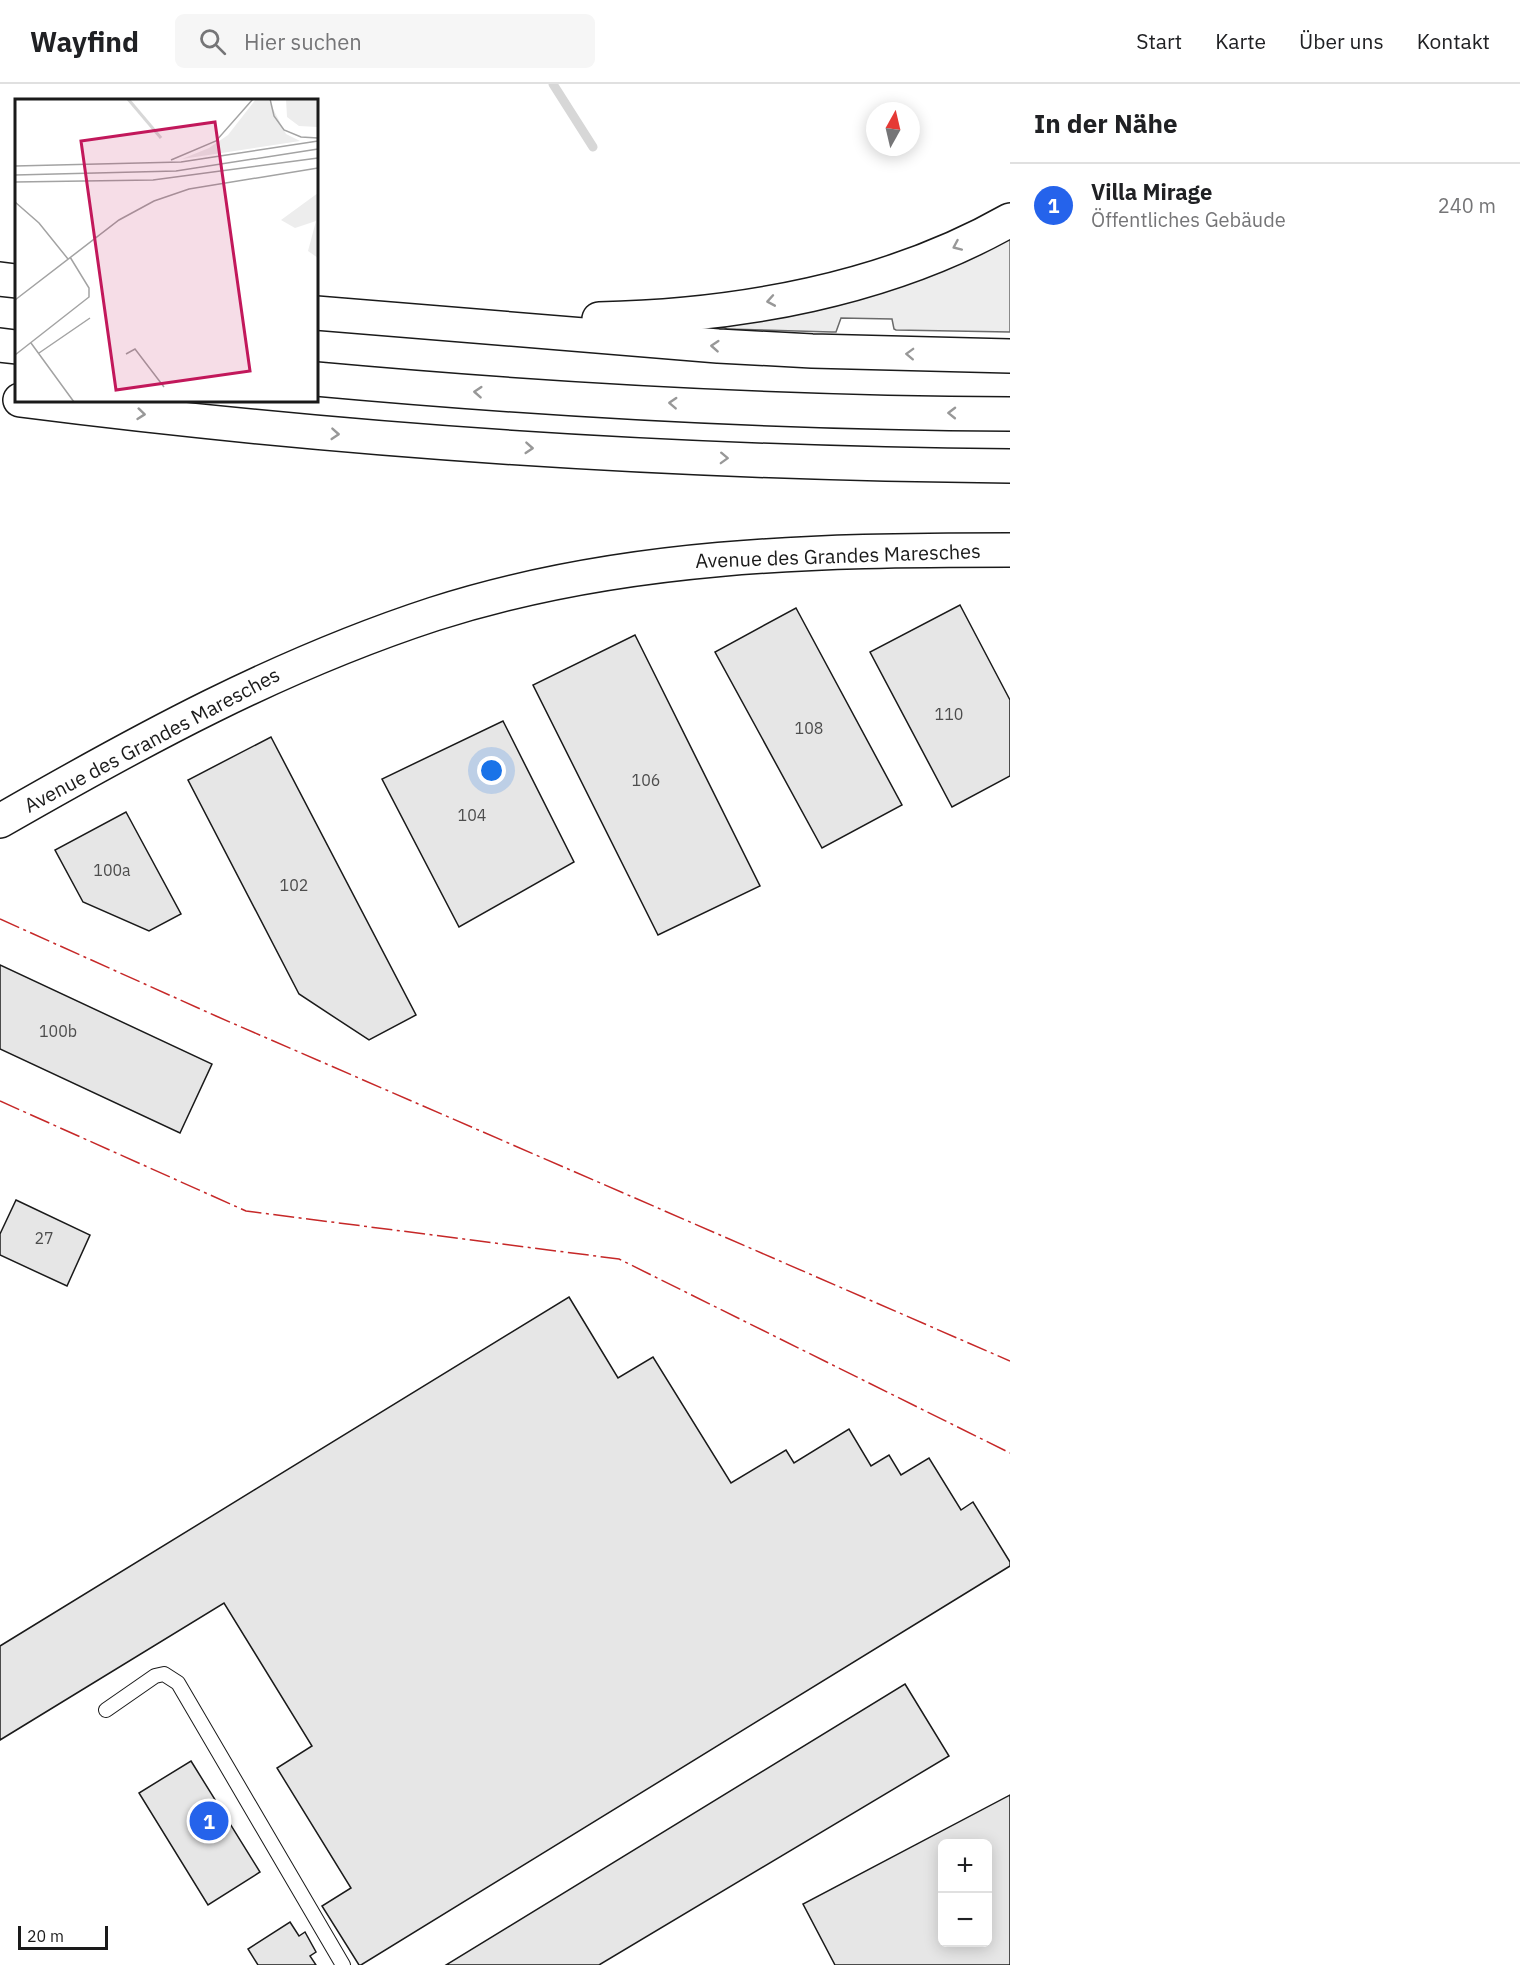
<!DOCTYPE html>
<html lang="de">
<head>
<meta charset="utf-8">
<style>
	:root { --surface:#fff; --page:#f6f6f6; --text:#202124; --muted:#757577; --line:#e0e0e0; --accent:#2563eb }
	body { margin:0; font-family:"IBM Plex Sans",sans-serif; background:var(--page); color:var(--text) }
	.controls { position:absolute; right:18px; bottom:18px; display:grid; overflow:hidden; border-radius:9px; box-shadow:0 3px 15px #0003 }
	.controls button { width:54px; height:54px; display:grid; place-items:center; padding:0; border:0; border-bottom:2px solid var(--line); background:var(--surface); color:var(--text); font:30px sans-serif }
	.compass { position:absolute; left:866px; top:18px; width:54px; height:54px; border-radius:50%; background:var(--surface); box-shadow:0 3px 15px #0003; rotate:8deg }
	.scale { position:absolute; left:18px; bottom:15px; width:90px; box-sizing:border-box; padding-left:6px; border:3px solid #1a1a1a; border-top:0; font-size:16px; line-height:21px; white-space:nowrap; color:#1a1a1a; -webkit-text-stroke:4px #fff; paint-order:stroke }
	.you { position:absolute; left:492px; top:687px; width:21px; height:21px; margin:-15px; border:4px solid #fff; border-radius:50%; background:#1a73e8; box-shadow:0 0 0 9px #1a73e833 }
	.badge { display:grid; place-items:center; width:39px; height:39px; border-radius:50%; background:var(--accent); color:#fff; font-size:20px; font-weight:700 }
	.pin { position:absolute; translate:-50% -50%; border:3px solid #fff; box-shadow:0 2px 6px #0006 }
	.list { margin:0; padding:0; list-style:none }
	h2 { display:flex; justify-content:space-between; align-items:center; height:78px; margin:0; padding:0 24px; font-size:26px }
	h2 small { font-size:20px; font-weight:400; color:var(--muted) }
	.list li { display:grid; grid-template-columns:39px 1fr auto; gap:18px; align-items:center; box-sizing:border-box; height:84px; padding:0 24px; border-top:2px solid var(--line) }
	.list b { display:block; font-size:22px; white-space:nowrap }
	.list p { margin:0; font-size:20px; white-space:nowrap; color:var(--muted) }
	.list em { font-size:20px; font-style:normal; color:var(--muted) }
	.icon { flex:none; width:33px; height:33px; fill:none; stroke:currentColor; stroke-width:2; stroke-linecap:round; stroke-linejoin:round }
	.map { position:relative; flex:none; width:1010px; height:1881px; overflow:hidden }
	header { display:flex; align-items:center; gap:36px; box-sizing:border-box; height:84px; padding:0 30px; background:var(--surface); border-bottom:2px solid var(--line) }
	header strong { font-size:28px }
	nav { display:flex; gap:33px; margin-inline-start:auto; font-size:21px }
	.search { width:420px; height:54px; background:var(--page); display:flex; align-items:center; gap:15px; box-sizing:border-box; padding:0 21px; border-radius:9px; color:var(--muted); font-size:22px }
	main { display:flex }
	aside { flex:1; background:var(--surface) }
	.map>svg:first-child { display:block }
</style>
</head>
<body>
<header>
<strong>Wayfind</strong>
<div class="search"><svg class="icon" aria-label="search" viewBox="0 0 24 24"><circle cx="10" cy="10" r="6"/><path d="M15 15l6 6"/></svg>Hier suchen</div>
<nav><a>Start</a><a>Karte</a><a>Über uns</a><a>Kontakt</a></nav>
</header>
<main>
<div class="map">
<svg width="1010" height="1881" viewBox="0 0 1010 1881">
	<rect width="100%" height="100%" fill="#fff"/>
	<!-- built -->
	<path fill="#ededed" stroke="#6a6a6a" stroke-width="1.5" d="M1010 152V248L896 246 894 245 892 235 841 234 836 248H832L727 245 721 242Z"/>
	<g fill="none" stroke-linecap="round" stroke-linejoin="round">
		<!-- stream -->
		<path stroke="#d7d7d7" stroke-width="9" d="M553 0 593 63"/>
	</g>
	<!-- building -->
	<g fill="#e6e6e6" stroke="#1a1a1a" stroke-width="1.5" fill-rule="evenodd">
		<path d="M960 521 1010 616V692L952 723 870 568Z"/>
		<path d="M796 524 902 721 822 764 715 568Z"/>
		<path d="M635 551 760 802 658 851 533 601Z"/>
		<path d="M503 637 574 778 459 843 382 695Z"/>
		<path d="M271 653 416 931 369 956 299 910 188 696Z"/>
		<path d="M126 728 181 830 149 847 83 818 55 766Z"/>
		<path d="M0 881 212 980 180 1049 0 965Z"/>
		<path d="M16 1116 90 1151 67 1202 0 1171V1150Z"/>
		<path d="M569 1213 618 1294 653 1273 731 1399 786 1366 794 1379 849 1345 871 1382 889 1371 901 1391 929 1374 961 1426 973 1418 1010 1478V1482L361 1881H359L322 1822 351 1804 277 1684 312 1662 224 1519 0 1656V1562Z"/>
		<path d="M905 1600 949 1672 599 1881H446Z"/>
		<path d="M191 1677 260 1788 208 1821 139 1709Z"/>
		<path d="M1010 1711V1881H835L803 1820ZM942 1760H988V1858H942Z"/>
		<path d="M290 1838 299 1852 305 1848 316 1868 310 1872 316 1881H258L248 1865Z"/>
	</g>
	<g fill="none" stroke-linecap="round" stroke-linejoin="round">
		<!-- service casing -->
		<g stroke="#1a1a1a" stroke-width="16">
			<path id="service" d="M106 1626 155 1592 164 1590 178 1599 343 1881"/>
		</g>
		<!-- secondary casing -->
		<g stroke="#1a1a1a" stroke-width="36">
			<path id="secondary" d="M0 737C141 656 278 581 434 530 621 470 815 466 1010 466"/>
		</g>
		<!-- motorway casing -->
		<g stroke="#1a1a1a" stroke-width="36">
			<g id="motorway">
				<path d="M0 195 16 197"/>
				<path d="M316 229 718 262 812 267 1010 272"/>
				<path d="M599 235C738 232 887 206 1010 136"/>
				<path d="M0 261 16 263"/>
				<path d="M316 295C547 316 779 329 1010 330"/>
				<path d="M20 316C348 358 679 379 1010 382"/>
			</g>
		</g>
		<!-- service -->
		<use href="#service" stroke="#fff" stroke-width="14"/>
		<!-- secondary -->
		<use href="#secondary" stroke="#fff" stroke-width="33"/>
		<!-- motorway -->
		<use href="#motorway" stroke="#fff" stroke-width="33"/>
		<!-- power -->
		<g stroke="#c62828" stroke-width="1.5" stroke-dasharray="21 4.5 3 4.5" stroke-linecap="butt">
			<path d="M0 835 216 932 1010 1277"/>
			<path d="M0 1017 246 1127 619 1175 1010 1369"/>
		</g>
	</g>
	<!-- one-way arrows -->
	<defs><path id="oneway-chevron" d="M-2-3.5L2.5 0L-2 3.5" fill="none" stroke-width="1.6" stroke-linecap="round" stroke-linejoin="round" transform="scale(1.5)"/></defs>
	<g stroke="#989898">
		<use href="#oneway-chevron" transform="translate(957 162) rotate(156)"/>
		<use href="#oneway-chevron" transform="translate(771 217) rotate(170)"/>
		<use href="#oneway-chevron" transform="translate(715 262) rotate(-176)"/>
		<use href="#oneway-chevron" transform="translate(910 270) rotate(-178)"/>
		<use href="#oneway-chevron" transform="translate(478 308) rotate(-176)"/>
		<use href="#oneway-chevron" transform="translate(673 319) rotate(-177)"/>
		<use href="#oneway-chevron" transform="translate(952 329) rotate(-179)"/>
		<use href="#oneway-chevron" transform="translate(141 330) rotate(6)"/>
		<use href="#oneway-chevron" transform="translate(335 350) rotate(4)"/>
		<use href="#oneway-chevron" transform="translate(529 364) rotate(4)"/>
		<use href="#oneway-chevron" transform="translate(724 374) rotate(2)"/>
	</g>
	<g text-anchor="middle" stroke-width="4.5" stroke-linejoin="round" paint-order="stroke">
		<!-- number labels -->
		<g font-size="16" fill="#4d4d4d">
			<text x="949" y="636">110</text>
			<text x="809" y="650">108</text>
			<text x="646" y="702">106</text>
			<text x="472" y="737">104</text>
			<text x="112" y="792">100a</text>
			<text x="294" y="807">102</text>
			<text x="58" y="953">100b</text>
			<text x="44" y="1160">27</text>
		</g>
		<!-- street labels -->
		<g font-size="20" fill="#1a1a1a" stroke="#fff">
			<text transform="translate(838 472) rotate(-2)" y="7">Avenue des Grandes Maresches</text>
			<text transform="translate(152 656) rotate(-28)" y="7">Avenue des Grandes Maresches</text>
		</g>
	</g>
	<!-- overview -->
	<g transform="translate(15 15)">
		<rect width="303" height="303" fill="#fff"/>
		<path d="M241 0H253L271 35 285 42 167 60 194 49 213 36ZM271 0H303V28L284 27 272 18ZM303 94V159L293 152 301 122 280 129 266 121Z" fill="#ededed"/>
		<path fill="none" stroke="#d7d7d7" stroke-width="3" d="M113 0 146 39"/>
		<path fill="none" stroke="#a3a3a3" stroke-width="1.5" d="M255 0 259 17 269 31 286 38 303 39M156 61 201 42 238 0M0 67 166 63 303 42M0 76 161 72 303 50M0 83 138 81 303 59M0 103 24 124 53 160M0 201 104 121 139 102 174 90 303 69M16 244 59 303M24 254 75 219M111 255 120 250 149 288M0 256 74 198V189L55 158"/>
		<path fill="#c2185b" fill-opacity="0.15" stroke="#c2185b" stroke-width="3" d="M200 23 235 272 101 291 66 42Z"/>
		<rect width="303" height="303" fill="none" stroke="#1a1a1a" stroke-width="3"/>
	</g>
</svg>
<div class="controls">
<button>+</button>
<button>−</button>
</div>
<svg class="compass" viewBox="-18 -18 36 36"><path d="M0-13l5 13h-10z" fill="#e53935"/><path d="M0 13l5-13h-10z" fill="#757577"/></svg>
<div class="scale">20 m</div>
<div class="you"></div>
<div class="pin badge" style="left:209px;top:1737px">1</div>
</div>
<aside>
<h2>In der Nähe<small></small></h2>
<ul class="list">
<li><span class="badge">1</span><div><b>Villa Mirage</b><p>Öffentliches Gebäude</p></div><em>240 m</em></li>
</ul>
</aside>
</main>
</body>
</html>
